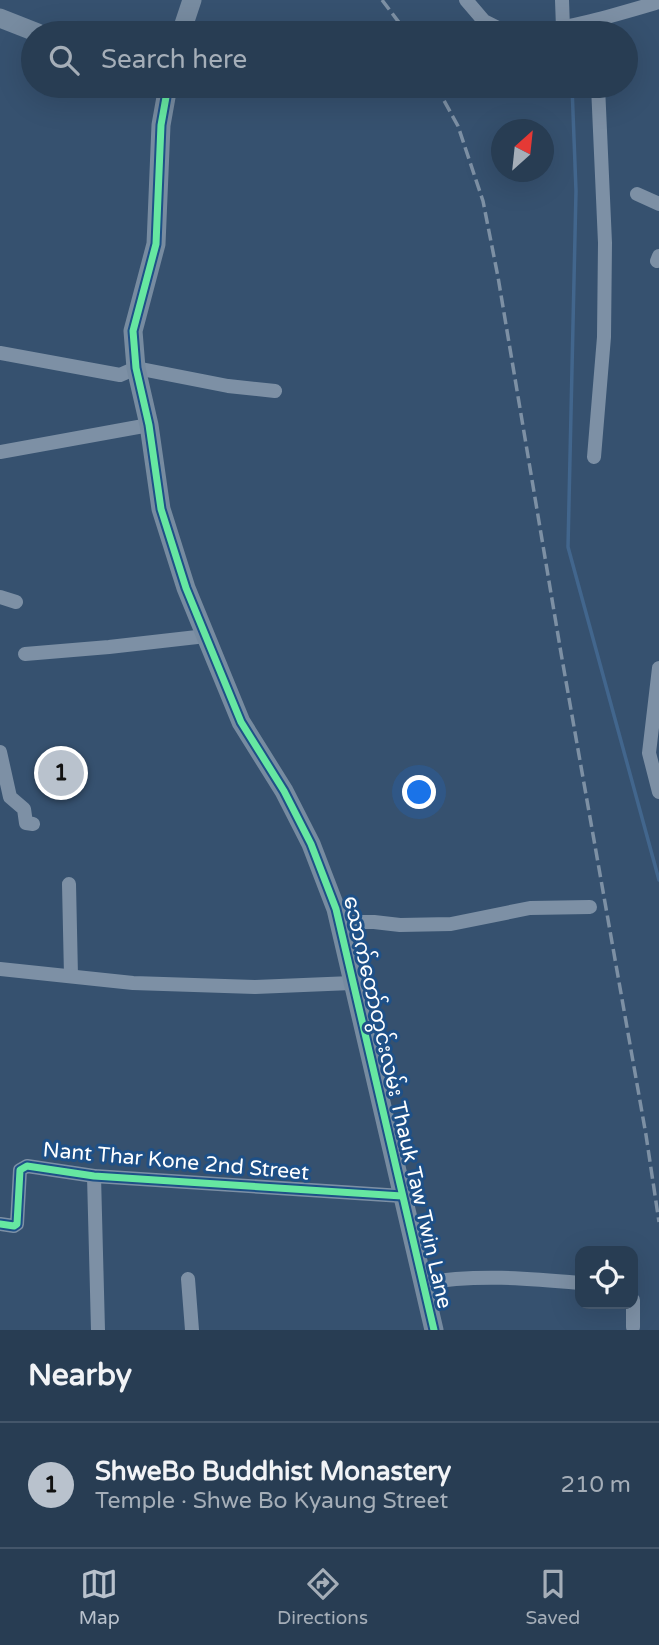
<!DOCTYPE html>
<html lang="en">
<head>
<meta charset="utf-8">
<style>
	:root { --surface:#283d53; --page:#34485d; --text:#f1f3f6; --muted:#a5aeb8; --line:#44566a; --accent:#b9c2cd }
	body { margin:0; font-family:"Varela Round","Noto Sans Myanmar",sans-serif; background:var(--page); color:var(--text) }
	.controls { position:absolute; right:21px; bottom:21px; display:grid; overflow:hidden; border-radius:14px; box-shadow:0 7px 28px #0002 }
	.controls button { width:63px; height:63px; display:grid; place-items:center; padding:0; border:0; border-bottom:2px solid var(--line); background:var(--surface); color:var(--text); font:35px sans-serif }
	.compass { position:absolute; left:491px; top:119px; width:63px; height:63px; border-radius:50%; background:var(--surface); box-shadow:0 7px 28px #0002; rotate:27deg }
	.you { position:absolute; left:420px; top:793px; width:24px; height:24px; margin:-18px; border:5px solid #fff; border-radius:50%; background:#1a73e8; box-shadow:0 0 0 10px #1a73e833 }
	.badge { display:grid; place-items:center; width:46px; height:46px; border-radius:50%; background:var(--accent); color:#111; font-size:23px; font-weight:700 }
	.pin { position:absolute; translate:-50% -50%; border:4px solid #fff; box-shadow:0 2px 7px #0006 }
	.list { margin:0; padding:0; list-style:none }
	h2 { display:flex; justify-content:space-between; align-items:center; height:91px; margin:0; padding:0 28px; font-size:30px }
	h2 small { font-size:23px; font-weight:400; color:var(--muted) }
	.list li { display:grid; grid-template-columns:46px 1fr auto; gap:21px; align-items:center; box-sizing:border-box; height:126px; padding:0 28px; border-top:2px solid var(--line) }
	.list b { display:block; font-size:26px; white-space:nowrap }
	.list p { margin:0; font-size:23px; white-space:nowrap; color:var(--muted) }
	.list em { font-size:23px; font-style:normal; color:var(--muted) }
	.icon { flex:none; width:38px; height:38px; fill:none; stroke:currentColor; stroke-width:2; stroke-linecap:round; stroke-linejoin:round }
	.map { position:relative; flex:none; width:659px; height:1330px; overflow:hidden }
	.search { position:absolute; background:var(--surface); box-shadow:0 7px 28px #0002; left:21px; right:21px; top:21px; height:77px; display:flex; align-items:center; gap:18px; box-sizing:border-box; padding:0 24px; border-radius:38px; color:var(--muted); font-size:26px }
	.sheet { height:217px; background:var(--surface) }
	nav { display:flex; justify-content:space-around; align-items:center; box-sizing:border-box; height:98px; border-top:2px solid var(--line); background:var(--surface); font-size:19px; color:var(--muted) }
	nav a { display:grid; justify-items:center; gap:4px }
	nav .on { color:var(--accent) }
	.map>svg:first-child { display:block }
</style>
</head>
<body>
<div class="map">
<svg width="659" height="1330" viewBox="0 0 659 1330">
	<rect width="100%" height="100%" fill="#36516f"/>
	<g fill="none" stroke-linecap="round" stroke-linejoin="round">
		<!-- stream -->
		<path stroke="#42668d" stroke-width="3.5" d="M572 86 576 191 568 547 659 880"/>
	</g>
	<!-- building -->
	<path fill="#546981" stroke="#90a1b3" stroke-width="2" d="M52 757 78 767 69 789 44 780Z"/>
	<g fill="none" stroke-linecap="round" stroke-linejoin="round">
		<!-- street -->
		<g stroke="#7d90a5" stroke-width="14">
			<path d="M466 0 484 21 508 33"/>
			<path d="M562 0 563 28"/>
			<path d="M527 33C572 28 615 15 659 2"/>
			<path d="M637 194 659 204"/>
			<path d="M657 261 659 256"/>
			<path d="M0 353 120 375 136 368 228 386 275 391"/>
			<path d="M0 452 149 425"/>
			<path d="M594 457 604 337 605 243 598 86"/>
			<path d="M0 597 16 602"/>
			<path d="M25 654 109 647 206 636"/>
			<path d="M659 668 649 753 659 792"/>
			<path d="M0 752 10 797 24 809 26 823 33 824"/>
			<path d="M69 884 71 976"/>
			<path d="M339 922H374L400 925 451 924 530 908 590 907"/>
			<path d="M0 969 133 983 255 987 352 983"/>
			<path d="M94 1176 98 1330"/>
			<path d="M0 1224 14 1226 17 1224 20 1170 27 1166 94 1176 402 1196"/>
			<path d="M188 1279 192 1330"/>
			<path d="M423 1283C476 1274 527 1278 580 1283"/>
			<path d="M633 1300V1327"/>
		</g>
		<!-- secondary -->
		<g stroke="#778ba0" stroke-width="19">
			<path d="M0 18 38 33"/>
			<path d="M181 33 192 0"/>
			<path d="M168 86 161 125 156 244 133 331 136 368 149 425 161 509 186 588 241 722 284 791 311 844 336 909 434 1330"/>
		</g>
		<!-- rail -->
		<g stroke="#7d90a4" stroke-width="3.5" stroke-dasharray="12 5" stroke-linecap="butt">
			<path d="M382 0 407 33"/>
			<path d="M436 86 458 126 483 201 498 277 561 653 646 1135 659 1222"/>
		</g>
		<!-- cycleway casing -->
		<g stroke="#1e5087" stroke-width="11">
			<g id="cycleway">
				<path d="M168 86 161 125 156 244 133 331 136 368 149 425 161 509 186 588 241 722 284 791 311 844 336 909 434 1330"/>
				<path d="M0 1224 14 1226 17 1224 20 1170 27 1166 94 1176 402 1196"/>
			</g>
		</g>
		<!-- cycleway -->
		<use href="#cycleway" stroke="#66e7a1" stroke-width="7"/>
	</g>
	<g text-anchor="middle" stroke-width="6" stroke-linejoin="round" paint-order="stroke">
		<!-- street labels -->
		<g font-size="21" fill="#fff" stroke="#1e5087">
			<text transform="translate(398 1102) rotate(77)" y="7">သောက်တော်တွင်းလမ်း Thauk Taw Twin Lane</text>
			<text transform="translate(176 1161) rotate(5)" y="7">Nant Thar Kone 2nd Street</text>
		</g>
	</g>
</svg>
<div class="controls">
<button><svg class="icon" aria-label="locate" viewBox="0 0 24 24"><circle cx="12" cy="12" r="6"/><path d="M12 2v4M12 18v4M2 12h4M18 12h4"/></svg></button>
</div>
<svg class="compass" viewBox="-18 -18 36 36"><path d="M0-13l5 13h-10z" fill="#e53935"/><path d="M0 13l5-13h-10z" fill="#a5aeb8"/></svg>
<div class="you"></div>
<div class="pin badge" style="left:61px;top:773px">1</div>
<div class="search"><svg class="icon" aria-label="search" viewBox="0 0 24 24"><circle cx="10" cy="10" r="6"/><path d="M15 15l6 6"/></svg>Search here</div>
</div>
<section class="sheet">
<h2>Nearby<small></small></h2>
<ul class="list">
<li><span class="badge">1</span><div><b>ShweBo Buddhist Monastery</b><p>Temple · Shwe Bo Kyaung Street</p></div><em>210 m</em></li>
</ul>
</section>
<nav>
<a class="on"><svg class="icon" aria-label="map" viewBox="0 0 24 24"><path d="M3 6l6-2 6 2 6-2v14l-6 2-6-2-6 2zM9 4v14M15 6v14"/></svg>Map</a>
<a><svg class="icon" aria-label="directions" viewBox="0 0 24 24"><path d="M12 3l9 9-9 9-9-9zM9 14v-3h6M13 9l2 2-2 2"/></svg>Directions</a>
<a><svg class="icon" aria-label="saved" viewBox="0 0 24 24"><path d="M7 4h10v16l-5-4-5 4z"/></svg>Saved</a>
</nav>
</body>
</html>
